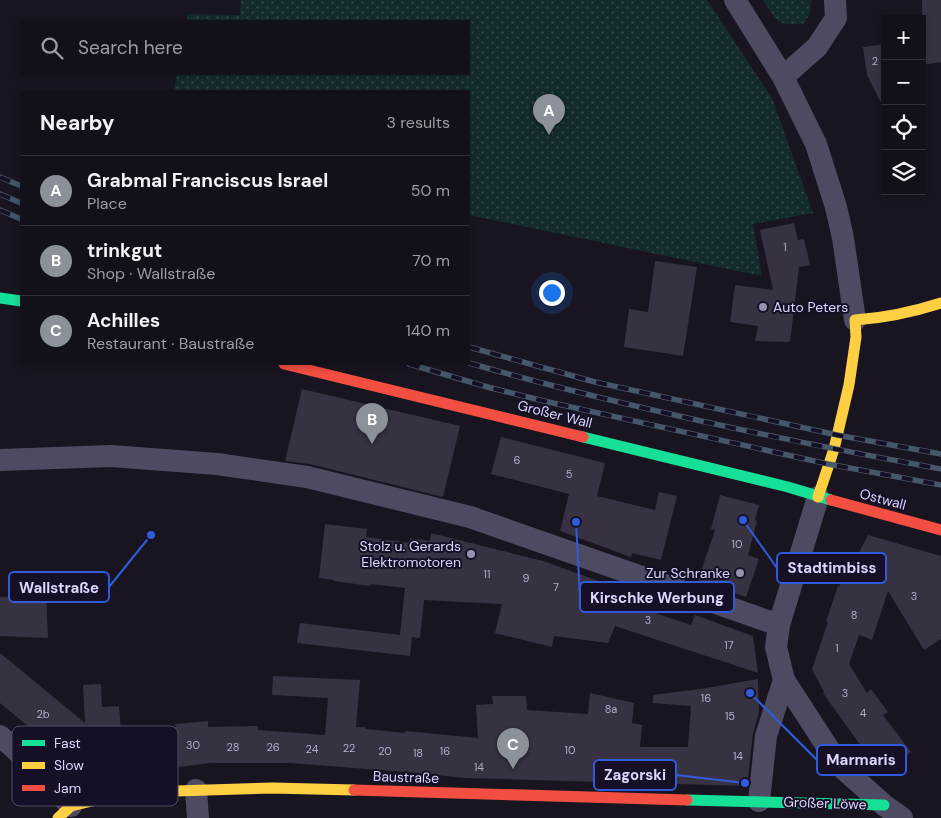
<!DOCTYPE html>
<html lang="en">
<head>
<meta charset="utf-8">
<style>
	:root { --surface:#121018; --page:#1f1e25; --text:#f1f3f6; --muted:#9c9da2; --line:#313037; --accent:#8c9099 }
	body { margin:0; font-family:"DM Sans",sans-serif; background:var(--page); color:var(--text) }
	.controls { position:absolute; right:15px; top:15px; display:grid; overflow:hidden; border-radius:0px; box-shadow:0 2px 8px #0003 }
	.controls button { width:45px; height:45px; display:grid; place-items:center; padding:0; border:0; border-bottom:1px solid var(--line); background:var(--surface); color:var(--text); font:25px sans-serif }
	.you { position:absolute; left:551px; top:292px; width:18px; height:18px; margin:-12px; border:4px solid #fff; border-radius:50%; background:#1a73e8; box-shadow:0 0 0 8px #1a73e833 }
	.badge { display:grid; place-items:center; width:32px; height:32px; border-radius:50%; background:var(--accent); color:#fff; font-size:16px; font-weight:700 }
	.pin { position:absolute; translate:-50% -41px; filter:drop-shadow(0 1px 2px #0008) }
	.pin::after { content:''; position:absolute; top:26px; width:18px; height:15px; background:inherit; clip-path:polygon(0 0,100% 0,50% 100%) }
	.list { margin:0; padding:0; list-style:none }
	h2 { display:flex; justify-content:space-between; align-items:center; height:65px; margin:0; padding:0 20px; font-size:21px }
	h2 small { font-size:16px; font-weight:400; color:var(--muted) }
	.list li { display:grid; grid-template-columns:32px 1fr auto; gap:15px; align-items:center; box-sizing:border-box; height:70px; padding:0 20px; border-top:1px solid var(--line) }
	.list b { display:block; font-size:19px; white-space:nowrap }
	.list p { margin:0; font-size:16px; white-space:nowrap; color:var(--muted) }
	.list em { font-size:16px; font-style:normal; color:var(--muted) }
	.icon { flex:none; width:28px; height:28px; fill:none; stroke:currentColor; stroke-width:2; stroke-linecap:round; stroke-linejoin:round }
	.map { position:relative; flex:none; width:941px; height:818px; overflow:hidden }
	.search { position:absolute; background:var(--surface); box-shadow:0 2px 8px #0003; left:20px; top:20px; width:450px; height:55px; display:flex; align-items:center; gap:12px; box-sizing:border-box; padding:0 18px; border-radius:0px; color:var(--muted); font-size:19px }
	.panel { position:absolute; background:var(--surface); box-shadow:0 2px 8px #0003; left:20px; top:90px; width:450px; height:275px; border-radius:0px }
	.map>svg:first-child { display:block }
</style>
</head>
<body>
<div class="map">
<svg width="941" height="818" viewBox="0 0 941 818">
	<defs>
		<pattern id="grass-dots" width="8" height="8" patternUnits="userSpaceOnUse" patternTransform="scale(1.25)"><rect width="8" height="8" fill="#142b2c"/><path d="M2 2h.1M6 6h.1" fill="none" stroke="#36494c" stroke-width="1.8" stroke-linecap="round"/></pattern>
	</defs>
	<rect width="100%" height="100%" fill="#181520"/>
	<!-- grass -->
	<g fill="url(#grass-dots)">
		<path d="M241 0H707L772 98 813 213 753 224 762 276 469 215V91H174L177 74H469V21H187L188 14 240 15Z"/>
		<path d="M763 0H811L810 13 805 23C778 28 776 20 763 0Z"/>
	</g>
	<!-- building -->
	<g fill="#363242">
		<path d="M922 0H941V62L922 65Z"/>
		<path d="M885 44V111L867 75 863 47Z"/>
		<path d="M794 223 798 240 804 239 810 265 799 267 790 342 755 341 758 326 730 322 735 285 773 290 760 230Z"/>
		<path d="M655 261 697 267 683 356 624 347 629 309 648 312Z"/>
		<path d="M302 389 460 426 443 497 310 464 285 461Z"/>
		<path d="M501 437 605 463 597 496 655 510 659 492 677 496 661 560 632 553 631 557 560 531 569 494 491 474Z"/>
		<path d="M720 495 759 505 755 520 757 521 748 555 759 559 746 597 698 580 715 530 711 529Z"/>
		<path d="M325 524 367 529 366 537 410 543V538L430 541 431 533 543 561 629 592 625 603 691 625 695 615 753 636 758 673 615 626 608 643 554 636 552 647 495 633 502 604 424 600 420 638 412 637 410 656 297 643 300 623 400 635 405 588 371 584 370 586 334 581V580L319 578Z"/>
		<path d="M868 535 941 556V639L924 650 888 591 872 640 859 635 849 664 867 693 871 689 888 712 883 715 911 752 881 774 823 693 824 692 812 669 828 622 826 621 838 586 839 587 842 579 845 580Z"/>
		<path d="M46 595 48 638 0 636V597Z"/>
		<path d="M0 653 85 723 83 685 101 684 102 707 119 706 121 731 176 727 175 724 208 721V727L258 726V730L325 735 328 698 272 695 273 676 360 680 356 727H365V729L405 733V731L478 738 476 705 493 704 492 696H526L527 710 588 714 590 693 634 703 632 723 642 725 640 747H688L691 706 653 703V695L700 689 758 679 759 712 753 734 747 786 465 778 406 772 290 763H210L179 767 85 773 0 703Z"/>
	</g>
	<g fill="none" stroke-linecap="round" stroke-linejoin="round">
		<!-- street -->
		<g stroke="#4d4a61" stroke-width="22">
			<path d="M735 0 783 77 816 144 836 207 843 238 855 320"/>
			<path d="M783 77 817 47 836 18 835 0"/>
			<path d="M0 460 111 456 217 464 307 477 470 517 779 625"/>
			<path d="M818 497 779 625 776 647 784 680 839 765 884 805 902 818"/>
			<path d="M0 736 15 749 71 806"/>
			<path d="M196 790 198 818"/>
			<path d="M759 801 766 736 784 680"/>
		</g>
		<!-- fast -->
		<g stroke="#16e098" stroke-width="11">
			<path d="M0 298 21 301"/>
			<path d="M583 437 788 487 831 500"/>
			<path d="M687 800 884 805"/>
		</g>
		<!-- slow -->
		<g stroke="#ffcf43" stroke-width="11">
			<path d="M818 497 834 449 849 385 856 337 855 320C885 318 913 312 941 303"/>
			<path d="M58 818 71 806 109 797 144 792 273 788 354 790"/>
		</g>
		<!-- jam -->
		<g stroke="#f24e42" stroke-width="11">
			<path d="M284 364 583 437"/>
			<path d="M831 500 941 530"/>
			<path d="M354 790 687 800"/>
		</g>
		<!-- rail casing -->
		<g stroke="#465769" stroke-width="5.5">
			<g id="rail">
				<path d="M0 177 21 186"/>
				<path d="M0 194 21 203"/>
				<path d="M0 210 21 219"/>
				<path d="M469 347 595 382 837 435 941 454"/>
				<path d="M469 363C624 407 782 440 941 469"/>
				<path d="M409 364 491 388 544 401 828 464 941 485"/>
			</g>
		</g>
		<!-- rail -->
		<use href="#rail" stroke="#151025" stroke-width="4" stroke-dasharray="11" stroke-linecap="butt"/>
	</g>
	<!-- markers -->
	<g fill="#9792b0" stroke="#151025" stroke-width="2">
		<circle cx="763" cy="307" r="5"/>
		<circle cx="471" cy="554" r="5"/>
		<circle cx="740" cy="573" r="5"/>
	</g>
	<g text-anchor="middle" stroke-width="4" stroke-linejoin="round" paint-order="stroke">
		<!-- number labels -->
		<g font-size="11" fill="#b2acce">
			<text x="875" y="65">2</text>
			<text x="785" y="251">1</text>
			<text x="517" y="464">6</text>
			<text x="569" y="478">5</text>
			<text x="737" y="548">10</text>
			<text x="487" y="578">11</text>
			<text x="526" y="582">9</text>
			<text x="556" y="591">7</text>
			<text x="914" y="600">3</text>
			<text x="854" y="619">8</text>
			<text x="648" y="624">3</text>
			<text x="729" y="649">17</text>
			<text x="837" y="652">1</text>
			<text x="845" y="697">3</text>
			<text x="706" y="702">16</text>
			<text x="611" y="713">8a</text>
			<text x="863" y="717">4</text>
			<text x="43" y="718">2b</text>
			<text x="730" y="720">15</text>
			<text x="193" y="749">30</text>
			<text x="233" y="751">28</text>
			<text x="273" y="751">26</text>
			<text x="349" y="752">22</text>
			<text x="312" y="753">24</text>
			<text x="570" y="754">10</text>
			<text x="385" y="755">20</text>
			<text x="445" y="755">16</text>
			<text x="418" y="757">18</text>
			<text x="738" y="760">14</text>
			<text x="479" y="771">14</text>
		</g>
		<!-- poi labels -->
		<g font-size="14" fill="#dcd5fd" stroke="#151025" text-anchor="end">
			<text x="773" y="312" text-anchor="start">Auto Peters</text>
			<text x="461" y="551">Stolz u. Gerards<tspan x="461" dy="16">Elektromotoren</tspan></text>
			<text x="730" y="578">Zur Schranke</text>
		</g>
		<!-- street labels -->
		<g font-size="14" fill="#dcd5fd" stroke="#151025">
			<text transform="translate(555 414) rotate(14)" y="5">Großer Wall</text>
			<text transform="translate(883 499) rotate(15)" y="5">Ostwall</text>
			<text transform="translate(406 777) rotate(2)" y="5">Baustraße</text>
			<text transform="translate(825 803) rotate(2)" y="5">Großer Löwe</text>
		</g>
	</g>
	<!-- legend -->
	<rect x="12" y="726" width="166" height="80" rx="8" fill="#151025" stroke="#514b66" stroke-width="1"/>
	<rect x="22" y="740" width="23" height="6" fill="#16e098"/>
	<rect x="22" y="762" width="23" height="7" fill="#ffcf43"/>
	<rect x="22" y="785" width="23" height="6" fill="#f24e42"/>
	<g font-size="14" fill="#dcd5fd">
		<text x="54" y="748">Fast</text>
		<text x="54" y="770">Slow</text>
		<text x="54" y="793">Jam</text>
	</g>
	<!-- callouts -->
	<path fill="none" stroke="#305cdc" stroke-width="2" d="M743 520L777 568M151 535L109 587M576 522L580 597M750 693L817 760M745 783L676 775"/>
	<g fill="#305cdc" stroke="#151025" stroke-width="2">
		<circle cx="743" cy="520" r="5"/>
		<circle cx="151" cy="535" r="5"/>
		<circle cx="576" cy="522" r="5"/>
		<circle cx="750" cy="693" r="5"/>
		<circle cx="745" cy="783" r="5"/>
	</g>
	<g fill="#151025" stroke="#305cdc" stroke-width="2">
		<rect x="777" y="553" width="109" height="30" rx="5"/>
		<rect x="9" y="572" width="100" height="30" rx="5"/>
		<rect x="580" y="582" width="154" height="30" rx="5"/>
		<rect x="817" y="745" width="89" height="30" rx="5"/>
		<rect x="594" y="760" width="82" height="30" rx="5"/>
	</g>
	<g font-size="15" text-anchor="middle" font-weight="bold" fill="#dcd5fd">
		<text x="832" y="573">Stadtimbiss</text>
		<text x="59" y="593">Wallstraße</text>
		<text x="657" y="603">Kirschke Werbung</text>
		<text x="861" y="765">Marmaris</text>
		<text x="635" y="780">Zagorski</text>
	</g>
</svg>
<div class="controls">
<button>+</button>
<button>−</button>
<button><svg class="icon" aria-label="locate" viewBox="0 0 24 24"><circle cx="12" cy="12" r="6"/><path d="M12 2v4M12 18v4M2 12h4M18 12h4"/></svg></button>
<button><svg class="icon" aria-label="layers" viewBox="0 0 24 24"><path d="M12 4l9 5-9 5-9-5zM3 14l9 5 9-5"/></svg></button>
</div>
<div class="you"></div>
<div class="pin badge" style="left:549px;top:135px">A</div>
<div class="pin badge" style="left:372px;top:444px">B</div>
<div class="pin badge" style="left:513px;top:769px">C</div>
<div class="search"><svg class="icon" aria-label="search" viewBox="0 0 24 24"><circle cx="10" cy="10" r="6"/><path d="M15 15l6 6"/></svg>Search here</div>
<section class="panel">
<h2>Nearby<small>3 results</small></h2>
<ul class="list">
<li><span class="badge">A</span><div><b>Grabmal Franciscus Israel</b><p>Place</p></div><em>50 m</em></li>
<li><span class="badge">B</span><div><b>trinkgut</b><p>Shop · Wallstraße</p></div><em>70 m</em></li>
<li><span class="badge">C</span><div><b>Achilles</b><p>Restaurant · Baustraße</p></div><em>140 m</em></li>
</ul>
</section>
</div>
</body>
</html>
